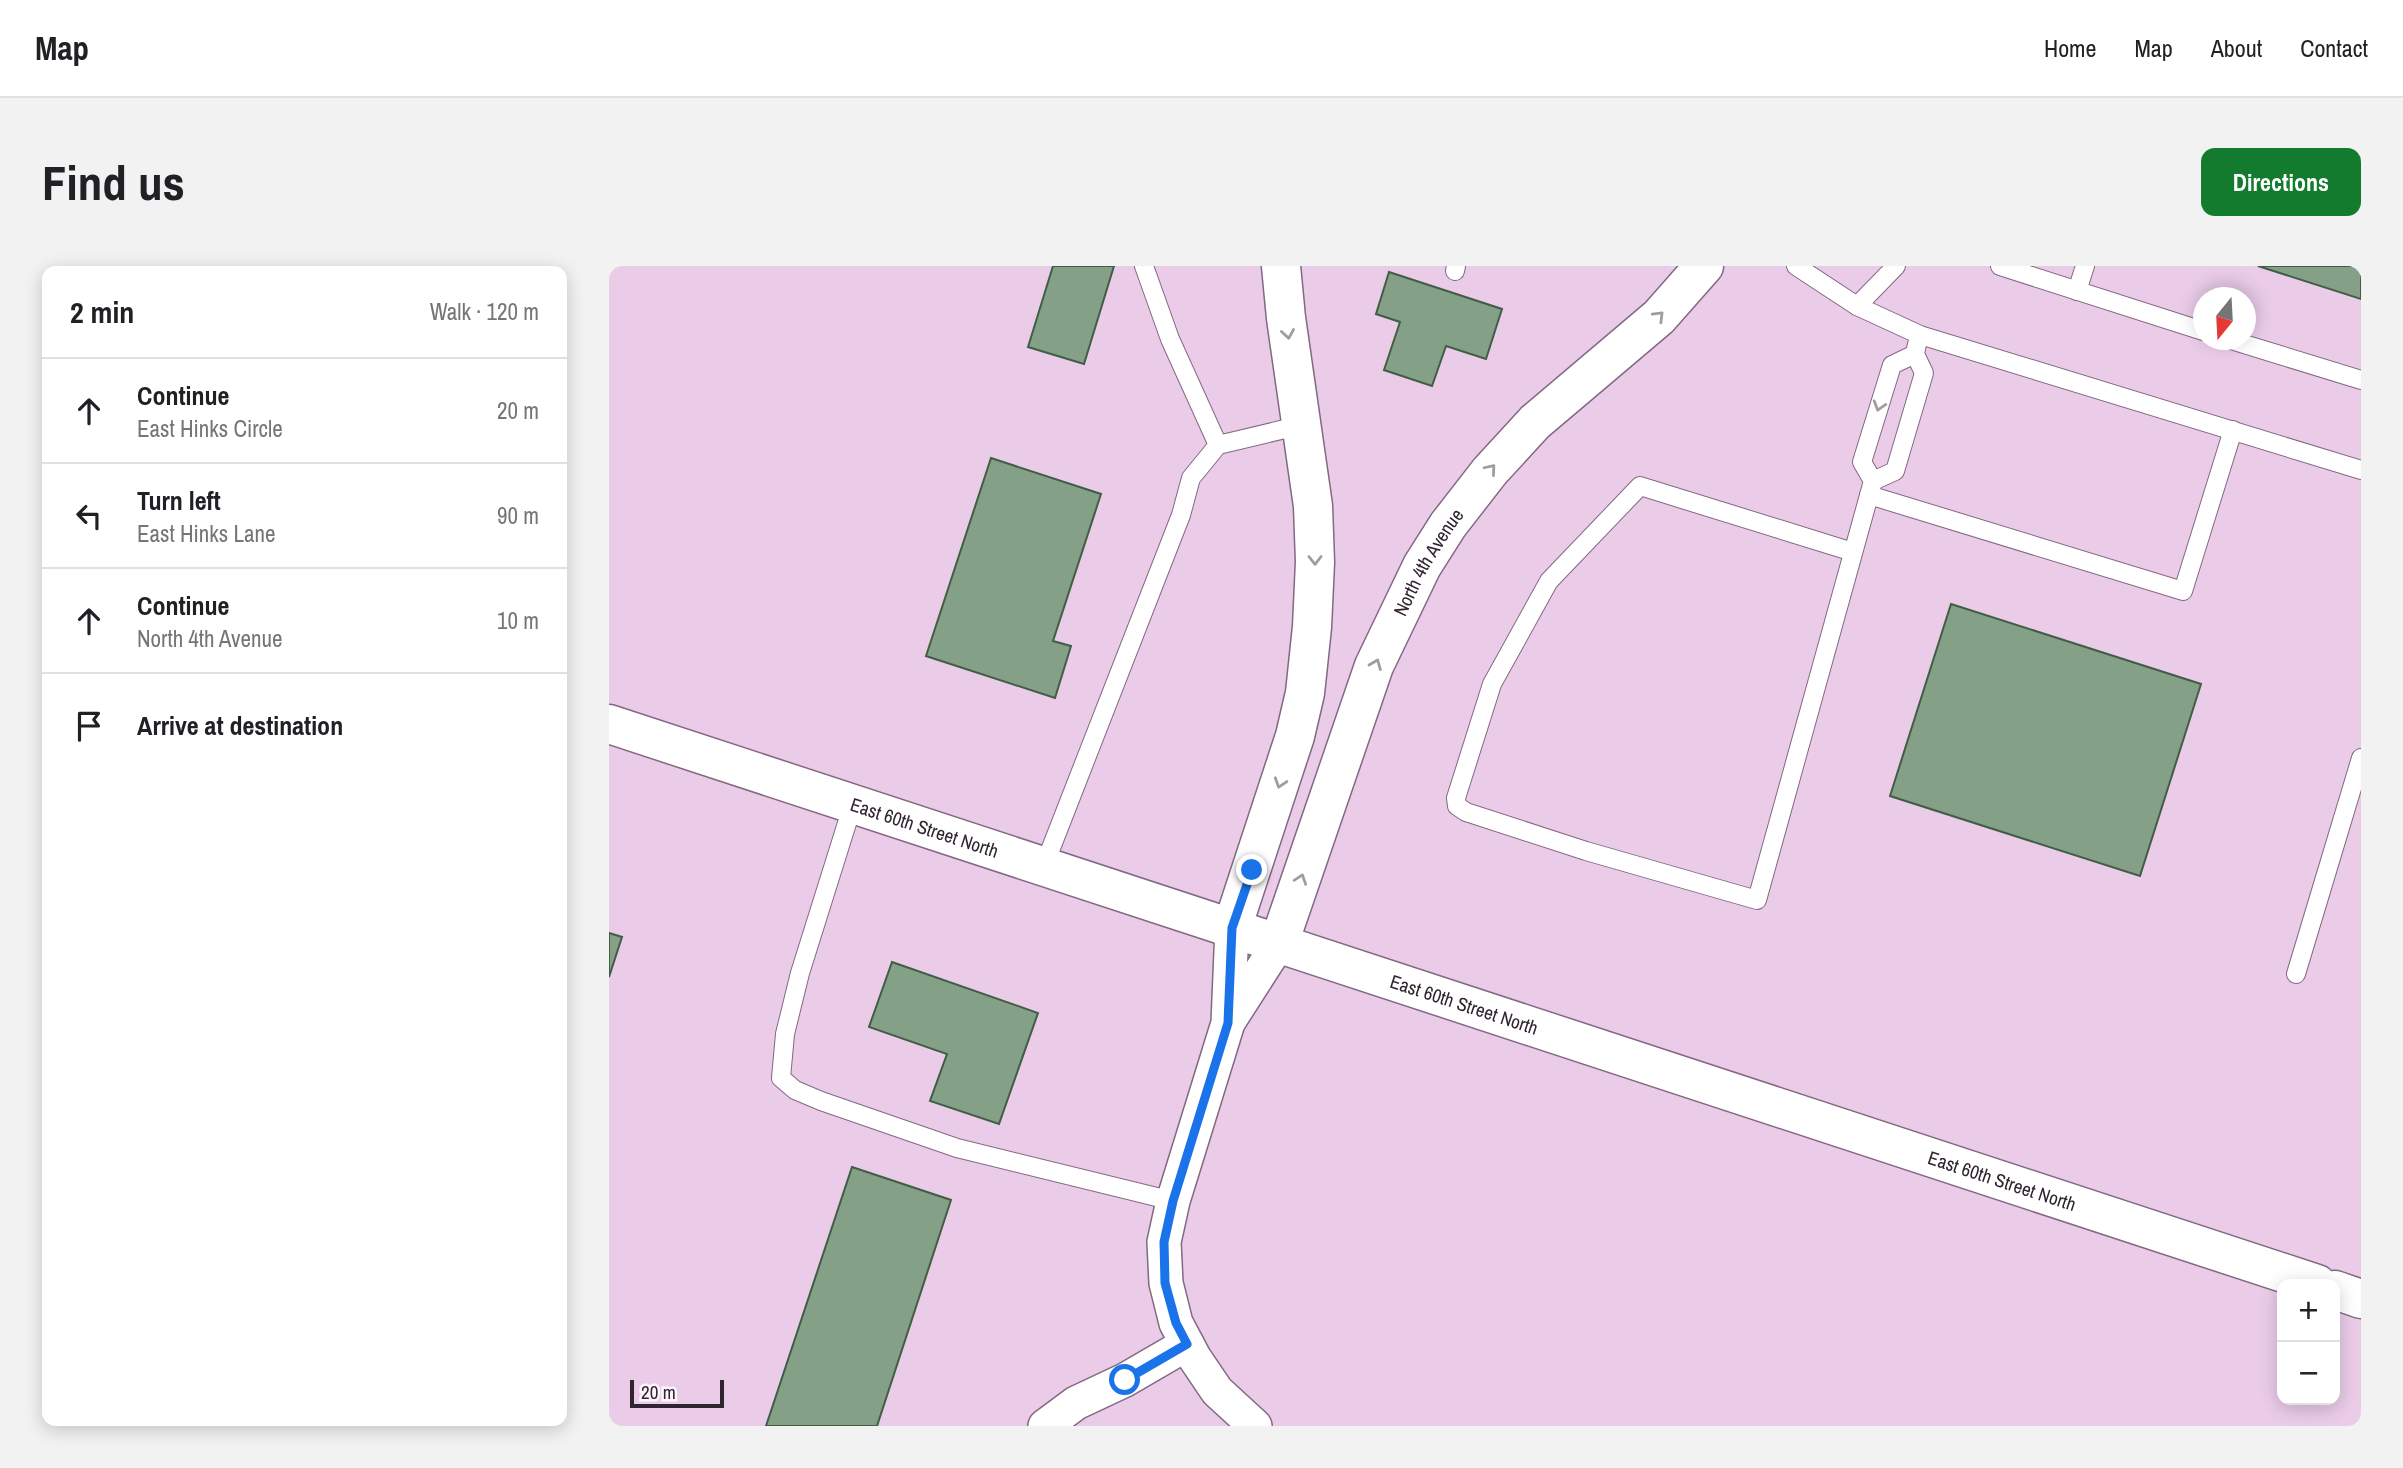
<!DOCTYPE html>
<html lang="en">
<head>
<meta charset="utf-8">
<style>
	:root { --surface:#fff; --page:#f2f2f2; --text:#202124; --muted:#757577; --line:#e0e0e0; --accent:#127b2e }
	body { margin:0; font-family:"Archivo Narrow",sans-serif; background:var(--page); color:var(--text) }
	.controls { position:absolute; right:21px; bottom:21px; display:grid; overflow:hidden; border-radius:14px; box-shadow:0 4px 18px #0003 }
	.controls button { width:63px; height:63px; display:grid; place-items:center; padding:0; border:0; border-bottom:2px solid var(--line); background:var(--surface); color:var(--text); font:35px sans-serif }
	.compass { position:absolute; left:1584px; top:21px; width:63px; height:63px; border-radius:50%; background:var(--surface); box-shadow:0 4px 18px #0003; rotate:198deg }
	.scale { position:absolute; left:21px; bottom:18px; width:94px; box-sizing:border-box; padding-left:7px; border:4px solid #2f242f; border-top:0; font-size:19px; line-height:24px; white-space:nowrap; color:#2f242f; -webkit-text-stroke:5px #fef5fd; paint-order:stroke }
	.stop { position:absolute; width:21px; height:21px; margin:-16px; border:5px solid #1a73e8; border-radius:50%; background:#fff }
	.stop.end { background:#1a73e8; border-color:#fff; box-shadow:0 2px 7px #0008 }
	.list { margin:0; padding:0; list-style:none }
	h2 { display:flex; justify-content:space-between; align-items:center; height:91px; margin:0; padding:0 28px; font-size:30px }
	h2 small { font-size:23px; font-weight:400; color:var(--muted) }
	.list li { display:grid; grid-template-columns:46px 1fr auto; gap:21px; align-items:center; box-sizing:border-box; height:105px; padding:0 28px; border-top:2px solid var(--line) }
	.list b { display:block; font-size:26px; white-space:nowrap }
	.list p { margin:0; font-size:23px; white-space:nowrap; color:var(--muted) }
	.list em { font-size:23px; font-style:normal; color:var(--muted) }
	.icon { flex:none; width:38px; height:38px; fill:none; stroke:currentColor; stroke-width:2; stroke-linecap:round; stroke-linejoin:round }
	.map { position:relative; flex:none; width:1752px; height:1160px; overflow:hidden; border-radius:14px }
	header { display:flex; align-items:center; gap:42px; box-sizing:border-box; height:98px; padding:0 35px; background:var(--surface); border-bottom:2px solid var(--line) }
	header strong { font-size:33px }
	nav { display:flex; gap:38px; margin-inline-start:auto; font-size:24px }
	.intro { display:flex; align-items:center; justify-content:space-between; box-sizing:border-box; height:168px; padding:0 42px }
	h1 { margin:0; font-size:49px }
	.button { padding:18px 32px; border-radius:14px; background:var(--accent); color:#fff; font-size:24px; font-weight:700 }
	main { display:flex; gap:42px; padding:0 42px }
	aside { flex:1; background:var(--surface); border-radius:14px; box-shadow:0 4px 18px #0003 }
	.map>svg:first-child { display:block }
</style>
</head>
<body>
<header>
<strong>Map</strong>
<nav><a>Home</a><a>Map</a><a>About</a><a>Contact</a></nav>
</header>
<div class="intro"><h1>Find us</h1><a class="button">Directions</a></div>
<main>
<aside>
<h2>2 min<small>Walk · 120 m</small></h2>
<ul class="list">
<li><svg class="icon" aria-label="ahead" viewBox="0 0 24 24"><path d="M12 20V5M6 11l6-6 6 6"/></svg><div><b>Continue</b><p>East Hinks Circle</p></div><em>20 m</em></li>
<li><svg class="icon" aria-label="left" viewBox="0 0 24 24"><path d="M17 20v-9H6M10 6l-5 5 5 5"/></svg><div><b>Turn left</b><p>East Hinks Lane</p></div><em>90 m</em></li>
<li><svg class="icon" aria-label="ahead" viewBox="0 0 24 24"><path d="M12 20V5M6 11l6-6 6 6"/></svg><div><b>Continue</b><p>North 4th Avenue</p></div><em>10 m</em></li>
<li><svg class="icon" aria-label="arrive" viewBox="0 0 24 24"><path d="M6 21V4h12l-3 4 3 4H6"/></svg><div><b>Arrive at destination</b></div></li>
</ul>
</aside>
<div class="map">
<svg width="1752" height="1160" viewBox="0 0 1752 1160">
	<rect width="100%" height="100%" fill="#eacce9"/>
	<!-- building -->
	<g fill="#84a187" stroke="#425d45" stroke-width="2">
		<path d="M444 0H505L475 98 419 81Z"/>
		<path d="M1649 0H1752V33Z"/>
		<path d="M780 6 893 43 877 93 837 80 823 120 775 104 791 56 767 48Z"/>
		<path d="M382 192 492 228 444 375 462 380 446 432 317 390Z"/>
		<path d="M1342 338 1592 418 1531 610 1281 530Z"/>
		<path d="M0 667 13 671 0 711Z"/>
		<path d="M283 696 429 747 390 858 321 835 338 788 260 761Z"/>
		<path d="M243 901 342 934 268 1160H157Z"/>
	</g>
	<g fill="none" stroke-linecap="round" stroke-linejoin="round">
		<!-- service casing -->
		<g stroke="#836882" stroke-width="20">
			<g id="service">
				<path d="M535 0 561 73 609 179"/>
				<path d="M1187 0 1248 40 1311 69 1752 204"/>
				<path d="M1391 0 1594 65"/>
				<path d="M846 5 847 0"/>
				<path d="M1468 25 1476 0"/>
				<path d="M1248 40 1287 0"/>
				<path d="M1622 74 1752 114"/>
				<path d="M1264 215 1286 205 1315 107 1306 88 1308 78"/>
				<path d="M1260 229 1574 325 1624 164"/>
				<path d="M1244 286 1031 220 940 315 883 418 847 532 848 540 857 546 977 585 1148 634 1264 215 1253 196 1283 99 1306 88"/>
				<path d="M244 538 191 707 176 768 172 812 186 824 212 835 348 882 564 935"/>
				<path d="M435 600 572 249 582 212 609 179 693 159"/>
				<path d="M1687 708 1752 492"/>
			</g>
		</g>
		<!-- minor casing -->
		<g stroke="#836882" stroke-width="36">
			<g id="minor">
				<path d="M623 662 619 757 564 935 555 976 557 1017 567 1057 585 1091 608 1125 646 1160"/>
				<path d="M620 755 670 677"/>
				<path d="M436 1160 467 1137 516 1114 578 1078"/>
			</g>
		</g>
		<!-- tertiary casing -->
		<g stroke="#836882" stroke-width="41">
			<g id="tertiary">
				<path d="M623 662 686 470 696 427 703 361 706 296 704 240 677 52 672 0"/>
				<path id="s1" d="M670 677 765 400 813 300 839 259 881 205 926 156 1050 51 1095 0"/>
			</g>
		</g>
		<!-- secondary casing -->
		<g stroke="#836882" stroke-width="41">
			<g id="secondary">
				<path id="s2" d="M0 458 1708 1018"/>
				<path d="M1726 1024 1752 1033"/>
			</g>
		</g>
		<!-- service -->
		<use href="#service" stroke="#fff" stroke-width="18"/>
		<!-- minor -->
		<use href="#minor" stroke="#fff" stroke-width="33"/>
		<!-- tertiary -->
		<use href="#tertiary" stroke="#fff" stroke-width="38"/>
		<!-- secondary -->
		<use href="#secondary" stroke="#fff" stroke-width="38"/>
	</g>
	<!-- one-way arrows -->
	<defs><path id="oneway-chevron" d="M-2-3.5L2.5 0L-2 3.5" fill="none" stroke-width="1.6" stroke-linecap="round" stroke-linejoin="round" transform="scale(1.75)"/></defs>
	<g stroke="#a19ca1">
		<use href="#oneway-chevron" transform="translate(1050 50) rotate(-45)"/>
		<use href="#oneway-chevron" transform="translate(679 68) rotate(81)"/>
		<use href="#oneway-chevron" transform="translate(1270 140) rotate(107)"/>
		<use href="#oneway-chevron" transform="translate(882 203) rotate(-50)"/>
		<use href="#oneway-chevron" transform="translate(706 294) rotate(90)"/>
		<use href="#oneway-chevron" transform="translate(767 398) rotate(-68)"/>
		<use href="#oneway-chevron" transform="translate(671 517) rotate(108)"/>
		<use href="#oneway-chevron" transform="translate(692 613) rotate(-71)"/>
	</g>
	<g fill="none" stroke-linecap="round" stroke-linejoin="round">
		<!-- route -->
		<path stroke="#1a73e8" stroke-width="9" d="M516 1114 578 1078 567 1057 556 1017 555 976 564 935 619 757 623 662 643 604"/>
	</g>
	<g text-anchor="middle" stroke-width="6" stroke-linejoin="round" paint-order="stroke">
		<!-- street labels -->
		<g font-size="19" fill="#2f242f" stroke="#fef5fd">
			<text dy="7" stroke="none"><textPath href="#s1" startOffset="410">North 4th Avenue</textPath></text>
			<text dy="7" stroke="none"><textPath href="#s2" startOffset="332">East 60th Street North</textPath></text>
			<text dy="7" stroke="none"><textPath href="#s2" startOffset="900">East 60th Street North</textPath></text>
			<text dy="7" stroke="none"><textPath href="#s2" startOffset="1466">East 60th Street North</textPath></text>
		</g>
	</g>
</svg>
<div class="controls">
<button>+</button>
<button>−</button>
</div>
<svg class="compass" viewBox="-18 -18 36 36"><path d="M0-13l5 13h-10z" fill="#e53935"/><path d="M0 13l5-13h-10z" fill="#757577"/></svg>
<div class="scale">20 m</div>
<div class="stop" style="left:516px;top:1114px"></div>
<div class="stop end" style="left:643px;top:604px"></div>
</div>
</main>
</body>
</html>
